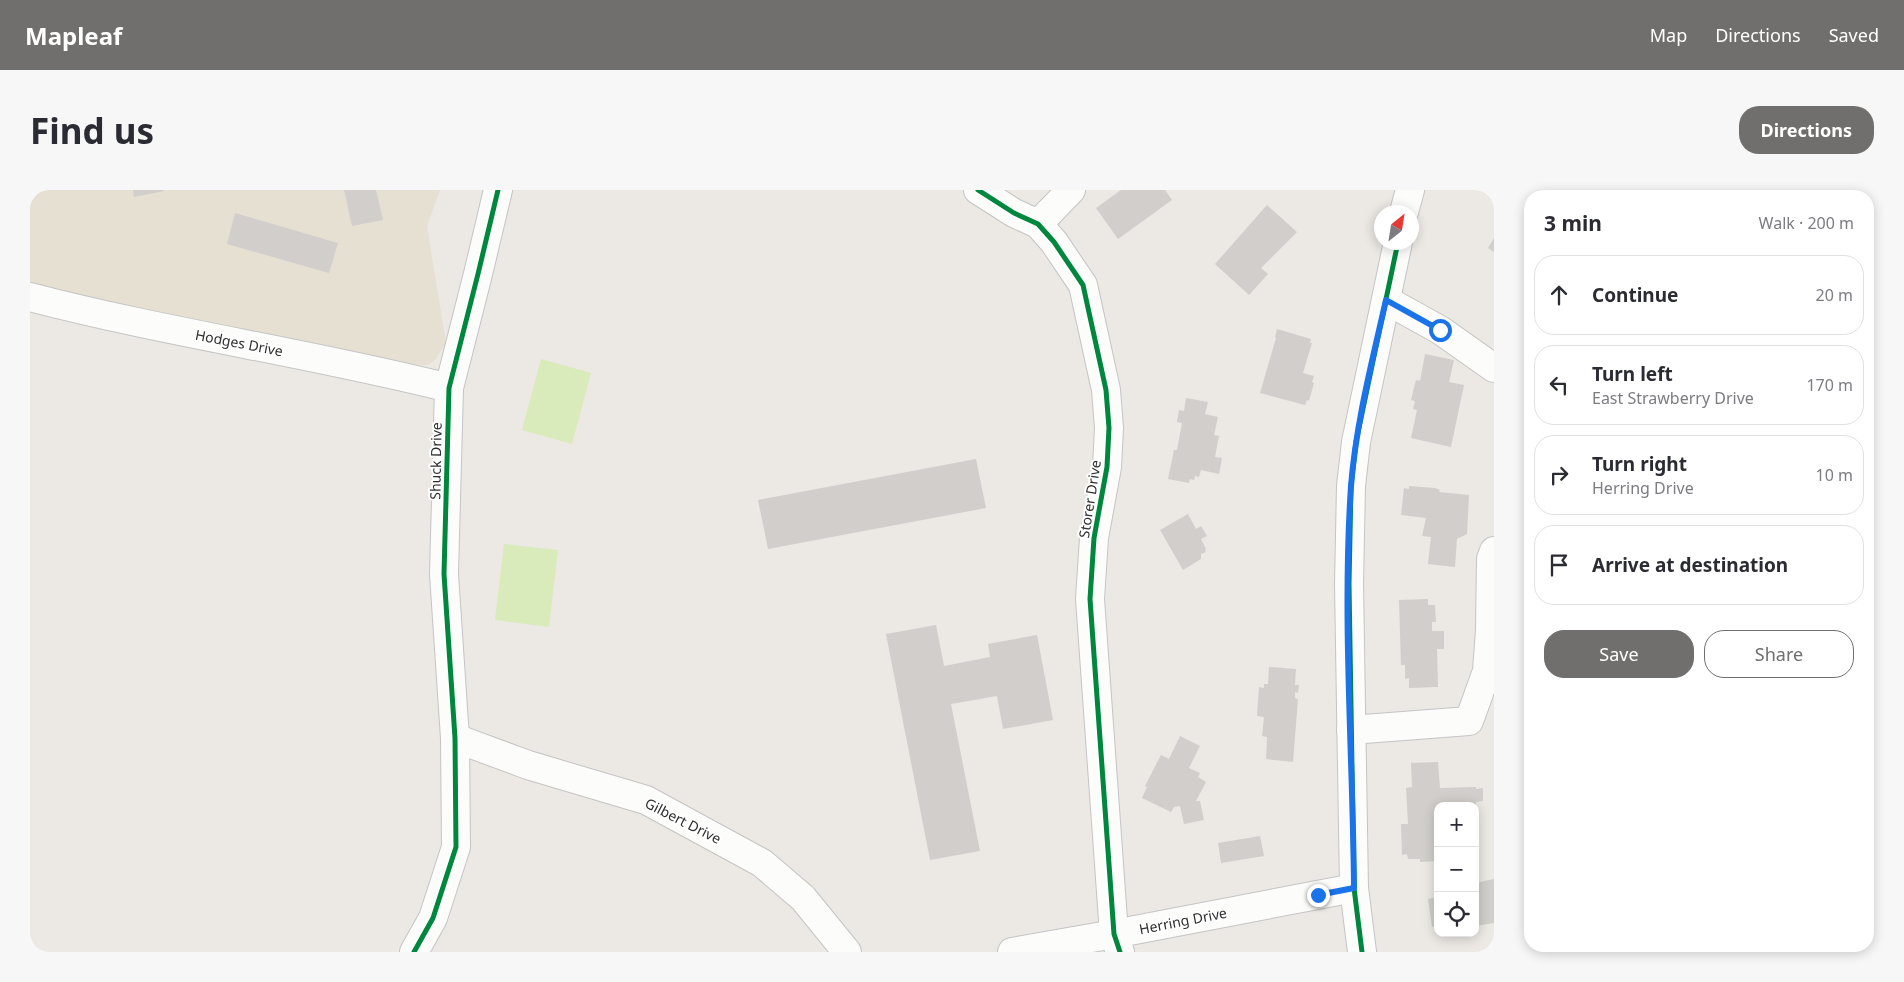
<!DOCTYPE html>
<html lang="en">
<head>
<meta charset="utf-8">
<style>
	:root { --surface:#fff; --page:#f7f7f7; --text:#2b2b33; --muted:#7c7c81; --line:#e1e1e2; --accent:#706f6e }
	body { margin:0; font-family:"Noto Sans",sans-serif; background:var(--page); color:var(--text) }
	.controls { position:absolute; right:15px; bottom:15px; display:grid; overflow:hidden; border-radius:10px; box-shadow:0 2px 12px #0003 }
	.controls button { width:45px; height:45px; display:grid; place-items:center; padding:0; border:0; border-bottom:1px solid var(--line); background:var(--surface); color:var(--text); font:25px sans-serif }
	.compass { position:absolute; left:1344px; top:15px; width:45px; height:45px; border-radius:50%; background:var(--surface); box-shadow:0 2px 12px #0003; rotate:30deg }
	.stop { position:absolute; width:15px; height:15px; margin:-11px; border:4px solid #1a73e8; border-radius:50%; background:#fff }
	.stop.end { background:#1a73e8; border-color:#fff; box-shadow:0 1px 5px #0008 }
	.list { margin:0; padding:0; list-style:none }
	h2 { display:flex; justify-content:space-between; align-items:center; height:65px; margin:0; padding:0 20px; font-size:21px }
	h2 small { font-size:16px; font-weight:400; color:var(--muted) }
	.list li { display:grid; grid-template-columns:32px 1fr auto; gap:15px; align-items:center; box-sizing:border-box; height:80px; margin:0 10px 10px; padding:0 10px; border:1px solid var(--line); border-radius:20px }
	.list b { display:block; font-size:19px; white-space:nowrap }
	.list p { margin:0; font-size:16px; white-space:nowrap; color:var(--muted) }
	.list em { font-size:16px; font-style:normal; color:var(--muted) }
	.actions { display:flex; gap:10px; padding:15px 20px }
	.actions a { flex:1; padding:11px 0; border:1px solid var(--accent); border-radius:20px; text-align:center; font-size:18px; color:var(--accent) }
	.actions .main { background:var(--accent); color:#fff }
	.icon { flex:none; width:28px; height:28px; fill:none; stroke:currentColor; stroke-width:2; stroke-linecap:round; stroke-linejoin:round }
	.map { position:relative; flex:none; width:1464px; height:762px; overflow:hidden; border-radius:20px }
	header { display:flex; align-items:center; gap:30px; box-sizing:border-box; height:70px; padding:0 25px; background:var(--accent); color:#fff }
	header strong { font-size:24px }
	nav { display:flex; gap:28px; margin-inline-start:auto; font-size:18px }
	.intro { display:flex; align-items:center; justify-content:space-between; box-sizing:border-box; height:120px; padding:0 30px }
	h1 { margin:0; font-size:35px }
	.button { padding:12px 22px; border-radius:20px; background:var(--accent); color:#fff; font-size:18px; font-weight:700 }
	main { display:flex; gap:30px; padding:0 30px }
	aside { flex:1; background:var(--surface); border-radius:20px; box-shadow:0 2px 12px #0003 }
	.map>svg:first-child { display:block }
</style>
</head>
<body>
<header>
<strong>Mapleaf</strong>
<nav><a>Map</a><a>Directions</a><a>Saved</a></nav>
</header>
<div class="intro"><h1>Find us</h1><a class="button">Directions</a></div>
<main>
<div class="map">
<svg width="1464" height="762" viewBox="0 0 1464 762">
	<rect width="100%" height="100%" fill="#ece8e4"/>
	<!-- education -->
	<path fill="#e6e0d3" d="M0 0H410L397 36 416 153 406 169 398 175H387L0 104Z"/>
	<!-- pitch -->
	<g fill="#d9eabb">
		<path d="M511 169 561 183 542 254 492 240Z"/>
		<path d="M474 354 528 360 519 437 465 430Z"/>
	</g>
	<!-- building -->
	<g fill="#d1cecb">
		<path d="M103 0H133L134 1 104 7Z"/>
		<path d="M314 0H346L353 30 322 36Z"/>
		<path d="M1091 0H1135L1142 10 1088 49 1066 18Z"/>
		<path d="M1237 15 1267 42 1231 78 1238 84 1219 105 1185 74Z"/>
		<path d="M205 23 308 53 299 83 197 54Z"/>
		<path d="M1464 48V62L1458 58Z"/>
		<path d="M1247 139 1281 149 1280 153H1282L1273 183 1284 186 1282 192 1284 193 1279 211 1277 210 1275 215 1230 203 1246 148 1245 147Z"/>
		<path d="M1395 164 1424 170 1419 192 1434 195 1421 257 1381 248 1387 220 1383 219 1385 211 1381 210 1386 190 1390 191Z"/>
		<path d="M1156 208 1178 212 1175 224 1188 227 1184 245 1189 246 1185 267 1192 268 1189 284 1171 280 1169 287 1165 286 1164 290 1160 289 1159 293 1138 289 1144 260H1147L1152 233 1147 232 1149 220 1154 221Z"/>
		<path d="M946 269 956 318 738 359 728 310Z"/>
		<path d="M1379 296 1405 298 1410 300 1409 302 1439 305 1437 344 1427 349 1425 377 1398 374 1401 347 1392 346 1396 328 1371 325 1374 298 1379 299Z"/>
		<path d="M1158 324 1166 339 1171 336 1177 346 1171 349 1176 359 1175 360 1176 362 1171 364V369L1153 380 1130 340Z"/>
		<path d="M1398 409V415H1405L1406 432H1402V441H1414V459H1407L1408 497 1379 498V488L1375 489V475H1371L1369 410Z"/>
		<path d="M906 435 914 476 960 467 958 454 1007 445 1023 530 973 539 967 506 921 514 950 661 900 670 856 444Z"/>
		<path d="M1239 477 1266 479 1265 495H1269L1268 503 1265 502V508L1268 509 1263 572 1236 569 1237 547 1232 546 1234 527 1227 526 1229 497 1234 498V494H1238Z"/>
		<path d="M1150 546 1170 556 1159 578 1170 583 1168 587 1176 592 1166 611H1170L1174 630 1154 634 1150 616 1144 617 1141 622 1112 608 1117 597 1115 596 1131 565 1139 569Z"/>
		<path d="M1408 572 1410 598 1446 597V599L1453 598V611L1446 612V616H1408V671L1390 672V669H1378L1377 664 1372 665 1371 634H1378L1376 598 1382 597 1381 573Z"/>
		<path d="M1230 646 1234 666 1191 673 1188 653Z"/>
		<path d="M1464 689V733L1445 736V693Z"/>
		<path d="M1408 707V736L1402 737 1398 709Z"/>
	</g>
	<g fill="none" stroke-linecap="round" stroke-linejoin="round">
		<!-- minor casing -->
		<g stroke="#c5c4c5" stroke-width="30">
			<g id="minor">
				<path d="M948 0 984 23 1008 34 1024 52 1053 95 1076 200 1079 238 1077 277 1064 348 1060 409 1084 744 1090 762"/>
				<path d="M1374 22 1380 0"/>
				<path d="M1008 34 1041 0"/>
				<path d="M0 107C138 143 280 163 419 198"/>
				<path d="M1356 110 1410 140 1464 178"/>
				<path d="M1321 540 1439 531 1457 481 1460 440 1461 369 1464 361"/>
				<path d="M425 548 498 575 616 610 732 673 773 708 817 762"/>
				<path d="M384 762 403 728 426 657 425 548 414 384 419 198 448 84 468 0"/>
				<path d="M982 762 1084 744 1324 698"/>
				<path d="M1332 762 1324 698 1319 394 1321 296 1326 252 1368 52"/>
			</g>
		</g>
		<!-- minor -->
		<use href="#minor" stroke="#fcfcfb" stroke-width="28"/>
		<!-- cycleway casing -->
		<g stroke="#fff" stroke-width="8">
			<g id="cycleway">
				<path d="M948 0 984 23 1008 34 1024 52 1053 95 1076 200 1079 238 1077 277 1064 348 1060 409 1084 744 1090 762"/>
				<path d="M384 762 403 728 426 657 425 548 414 384 419 198 448 84 468 0"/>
				<path d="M1332 762 1324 698 1319 394 1321 296 1326 252 1368 52"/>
			</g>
		</g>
		<!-- cycleway -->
		<use href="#cycleway" stroke="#00873e" stroke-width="5"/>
	</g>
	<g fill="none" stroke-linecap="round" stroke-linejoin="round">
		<!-- route -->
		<path stroke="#1a73e8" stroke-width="6" d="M1288 705 1324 698C1323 564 1312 430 1321 296 1326 233 1342 172 1356 110L1410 140"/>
	</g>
	<g text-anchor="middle" stroke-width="4" stroke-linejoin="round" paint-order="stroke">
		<!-- street labels -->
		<g font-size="14" fill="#2e2e2e" stroke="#fff">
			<text transform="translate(209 153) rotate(11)" y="5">Hodges Drive</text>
			<text transform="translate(406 271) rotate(-89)" y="5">Shuck Drive</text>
			<text transform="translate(1060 309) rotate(-81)" y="5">Storer Drive</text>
			<text transform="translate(653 631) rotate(27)" y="5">Gilbert Drive</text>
			<text transform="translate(1153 731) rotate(-11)" y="5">Herring Drive</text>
		</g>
	</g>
</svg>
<div class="controls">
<button>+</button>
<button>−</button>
<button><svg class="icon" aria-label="locate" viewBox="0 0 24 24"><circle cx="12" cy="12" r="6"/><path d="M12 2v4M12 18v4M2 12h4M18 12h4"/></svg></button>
</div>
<svg class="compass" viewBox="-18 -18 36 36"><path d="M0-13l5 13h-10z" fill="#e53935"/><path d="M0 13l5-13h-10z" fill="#7c7c81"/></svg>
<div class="stop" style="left:1410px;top:140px"></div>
<div class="stop end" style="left:1288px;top:705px"></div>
</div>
<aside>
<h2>3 min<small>Walk · 200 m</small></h2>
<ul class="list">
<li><svg class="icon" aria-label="ahead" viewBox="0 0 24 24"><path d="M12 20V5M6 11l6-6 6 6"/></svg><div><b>Continue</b></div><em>20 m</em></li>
<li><svg class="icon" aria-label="left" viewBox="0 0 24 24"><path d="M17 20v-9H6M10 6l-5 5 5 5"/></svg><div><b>Turn left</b><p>East Strawberry Drive</p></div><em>170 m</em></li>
<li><svg class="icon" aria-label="right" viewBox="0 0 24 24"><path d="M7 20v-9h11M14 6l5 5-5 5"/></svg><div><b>Turn right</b><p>Herring Drive</p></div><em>10 m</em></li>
<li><svg class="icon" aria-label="arrive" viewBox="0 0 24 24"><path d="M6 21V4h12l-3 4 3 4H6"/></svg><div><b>Arrive at destination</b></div></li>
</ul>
<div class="actions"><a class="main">Save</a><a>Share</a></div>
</aside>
</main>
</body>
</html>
